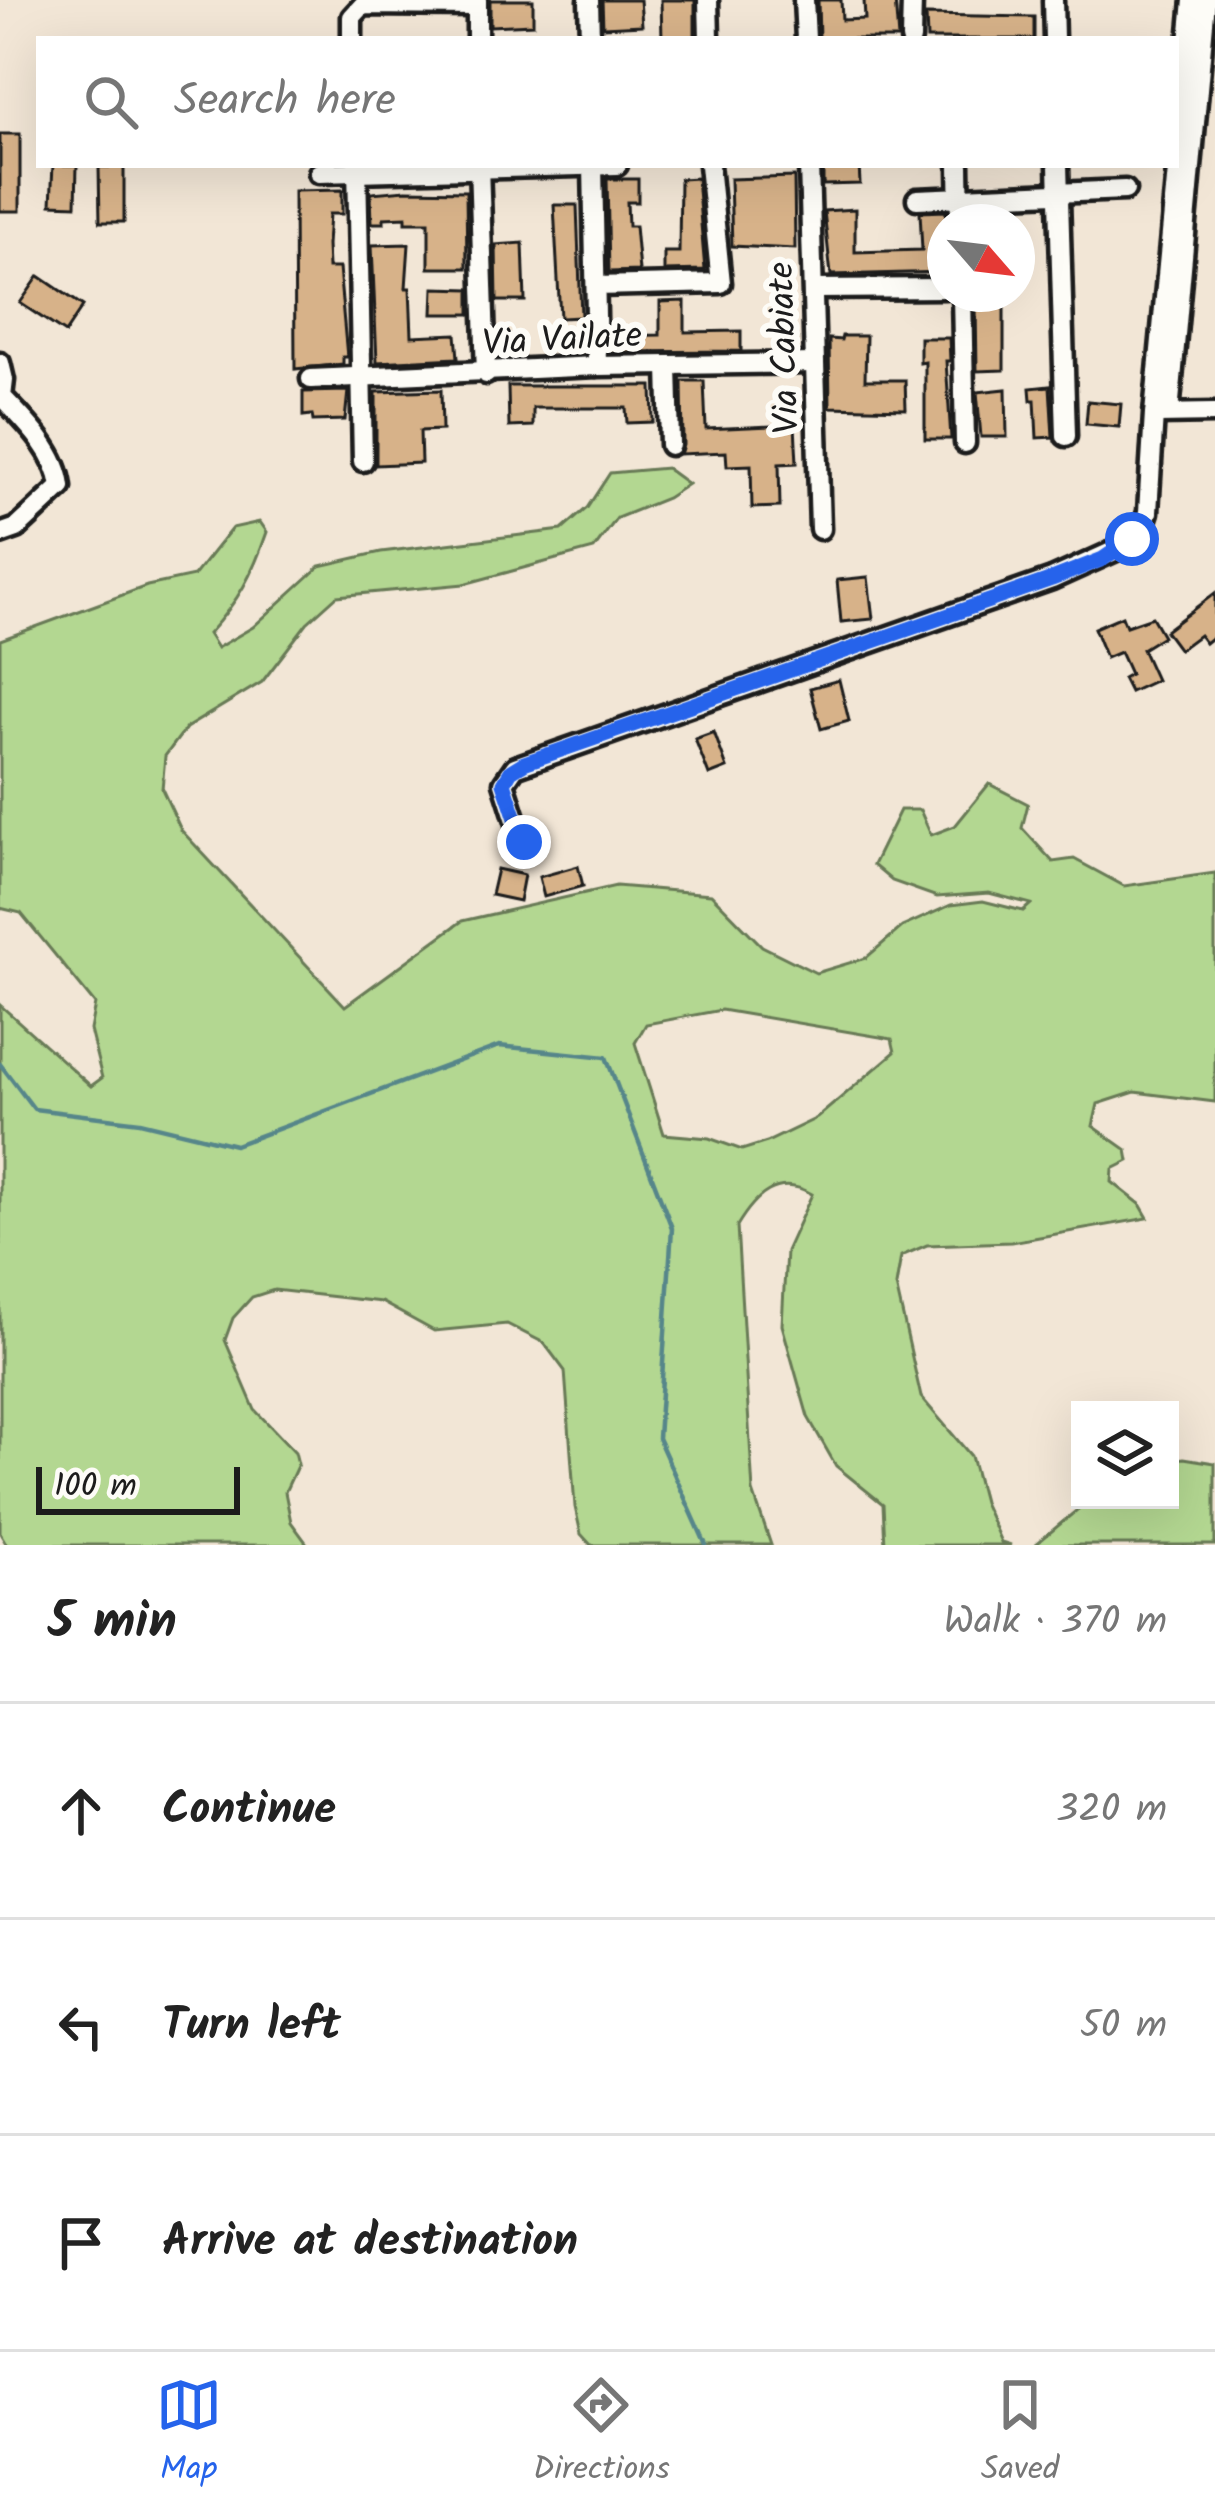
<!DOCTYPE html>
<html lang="en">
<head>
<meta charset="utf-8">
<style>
	:root { --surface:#fff; --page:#f2f2f2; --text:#222; --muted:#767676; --line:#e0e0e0; --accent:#2563eb }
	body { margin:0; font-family:Kalam,sans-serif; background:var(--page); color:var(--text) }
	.controls { position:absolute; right:36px; bottom:36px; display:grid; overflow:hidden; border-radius:0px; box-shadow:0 12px 48px #0002 }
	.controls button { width:108px; height:108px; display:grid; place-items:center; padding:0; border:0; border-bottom:3px solid var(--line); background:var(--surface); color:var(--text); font:60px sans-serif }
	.compass { position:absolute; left:927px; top:204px; width:108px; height:108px; border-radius:50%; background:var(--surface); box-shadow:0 12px 48px #0002; rotate:118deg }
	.scale { position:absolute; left:36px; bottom:30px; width:204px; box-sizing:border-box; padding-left:12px; border:6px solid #1c1c1c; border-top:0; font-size:33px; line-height:42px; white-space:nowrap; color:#1c1c1c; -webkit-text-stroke:9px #fdfcf7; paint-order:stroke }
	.stop { position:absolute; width:36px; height:36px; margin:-27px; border:9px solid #2563eb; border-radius:50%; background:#fff }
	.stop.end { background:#2563eb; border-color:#fff; box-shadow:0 3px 12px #0008 }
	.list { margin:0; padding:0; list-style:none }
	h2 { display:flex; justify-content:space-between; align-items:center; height:156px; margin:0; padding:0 48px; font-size:51px }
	h2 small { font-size:39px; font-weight:400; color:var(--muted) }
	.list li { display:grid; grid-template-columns:78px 1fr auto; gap:36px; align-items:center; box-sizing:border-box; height:216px; padding:0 48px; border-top:3px solid var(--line) }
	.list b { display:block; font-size:45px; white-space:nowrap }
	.list em { font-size:39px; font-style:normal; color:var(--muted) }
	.icon { flex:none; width:66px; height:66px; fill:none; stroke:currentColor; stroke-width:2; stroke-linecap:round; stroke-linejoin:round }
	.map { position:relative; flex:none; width:1215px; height:1545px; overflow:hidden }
	.search { position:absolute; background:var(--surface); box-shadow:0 12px 48px #0002; left:36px; right:36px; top:36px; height:132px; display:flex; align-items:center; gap:30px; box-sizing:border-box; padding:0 42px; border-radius:0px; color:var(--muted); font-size:45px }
	.sheet { height:804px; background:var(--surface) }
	nav { display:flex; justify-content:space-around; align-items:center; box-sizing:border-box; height:168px; border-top:3px solid var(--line); background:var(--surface); font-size:33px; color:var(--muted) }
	nav a { display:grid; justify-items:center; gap:6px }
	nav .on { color:var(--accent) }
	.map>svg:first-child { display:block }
</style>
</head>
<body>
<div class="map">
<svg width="1215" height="1545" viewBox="0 0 1215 1545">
	<rect width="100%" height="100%" fill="#f2e6d6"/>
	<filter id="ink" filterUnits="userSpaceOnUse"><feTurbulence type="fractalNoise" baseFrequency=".00833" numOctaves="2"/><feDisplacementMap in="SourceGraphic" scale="24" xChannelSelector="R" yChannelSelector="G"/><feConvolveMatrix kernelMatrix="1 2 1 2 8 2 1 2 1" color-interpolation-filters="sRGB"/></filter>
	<g filter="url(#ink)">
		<!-- green -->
		<g fill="#b3d791" stroke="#687a56" stroke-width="3" fill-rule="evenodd">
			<path d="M666 468 688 484 667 498 617 518 594 549 464 584 337 596 307 623 262 682 186 728 165 756 162 789 181 830 345 1006 462 921 616 886 711 894 762 946 816 973 866 958 902 927 951 905 983 901 1023 911 1031 904 989 893 937 897 892 881 873 865 900 810H920L931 835 955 826 989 784 1028 804 1022 828 1053 862 1074 859 1124 886 1215 873V1102L1135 1092 1098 1104 1093 1126 1127 1150 1129 1161 1113 1169 1112 1182 1140 1204 1148 1218 1011 1242 927 1245 901 1256 896 1286 921 1397 971 1456 983 1502 1001 1542 1011 1545H885L883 1504 836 1466 808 1417 782 1325 786 1251 812 1194C777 1174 755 1196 737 1226L753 1492 771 1545H591L581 1534 575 1507 565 1371 544 1343 507 1324 434 1331 381 1302 274 1290 252 1297 233 1318 225 1340 255 1410 295 1452 298 1464 285 1492 291 1522 308 1545H7L0 1533V1005L91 1086 102 1078 90 1030 95 1004 21 913 0 908V640L147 586 194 576 232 528 260 522 267 532C252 576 239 600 208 634L217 648 253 627 320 566 381 552 562 530 587 508 610 473ZM721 1010 892 1039 895 1052 817 1118 767 1142 742 1150 709 1138 664 1134 635 1043 646 1024Z"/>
			<path d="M1184 1458 1215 1463V1545H1035L1089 1500H1170V1460Z"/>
		</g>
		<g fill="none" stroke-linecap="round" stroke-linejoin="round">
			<!-- stream -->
			<path stroke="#56868a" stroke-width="4.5" d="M0 1064 34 1109 140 1122 235 1145 499 1046 606 1057 672 1228 658 1438 706 1545"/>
		</g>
		<!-- building -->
		<g fill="#d7b289" stroke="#1c1c1c" stroke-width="3">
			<path d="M490 0H533V24L490 26Z"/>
			<path d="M602 0H640L642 25 603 27Z"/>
			<path d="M661 0H695V39H662Z"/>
			<path d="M818 0H841L842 20 865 19 864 0H895L898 39H819Z"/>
			<path d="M926 15 1034 17V39H927Z"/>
			<rect x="0" y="134" width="20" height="77"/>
			<path d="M53 165H77L76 205 51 204Z"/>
			<path d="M823 165H859L860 184 823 185Z"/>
			<path d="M99 167H124V222H100Z"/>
			<path d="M794 177 795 249 732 246 730 179Z"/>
			<path d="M697 178 705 270 664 271V252H679L680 179Z"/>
			<path d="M607 179H638V202H627L628 226H635L639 271 609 272Z"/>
			<path d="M342 190V214H329L327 245 328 268H339L347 357H343V364L295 369 294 191Z"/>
			<path d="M406 190 466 191 467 268H429V222H406V217L384 218V223H372L371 193Z"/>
			<path d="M554 205H577L581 317 560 318Z"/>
			<path d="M855 209V252L922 250 920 212 946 211 945 272 831 275 824 211Z"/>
			<path d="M523 243 525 301H497L496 245Z"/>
			<path d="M409 244 406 288H410L412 336 456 334 458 358 377 362 372 245Z"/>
			<path d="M39 276 83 306 65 333 20 303Z"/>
			<path d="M434 288 470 289V314H433Z"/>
			<path d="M685 301V332L741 331V351L610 352V336L660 335V302Z"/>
			<path d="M1004 303V370L977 371 976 304Z"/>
			<path d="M842 336H866L865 380H905L906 409 830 407 829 339 841 340Z"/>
			<path d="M920 338H949L950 361H946L951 439H925V362L920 363Z"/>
			<path d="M682 381H704L706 429 795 425 797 463 779 464 780 507 752 508 751 465 727 466 726 452 680 454 683 445Z"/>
			<path d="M508 386H652L653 422 627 423 626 408H533V426L509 427Z"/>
			<path d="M1050 386 1053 437 1037 438 1035 400H1031L1030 388Z"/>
			<path d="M1006 389 1007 437H981L977 392Z"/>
			<path d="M441 390 442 430 420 431 421 463 376 465V392Z"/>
			<path d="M348 391 345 420 313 421 312 415 303 416V392Z"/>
			<path d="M1088 401 1121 404 1119 427 1086 424Z"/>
			<path d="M868 577 873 619 841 622 837 580Z"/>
			<path d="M1215 593V635L1205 643 1199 635 1179 650 1165 631Z"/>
			<path d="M1122 616 1126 626 1152 617 1163 636 1142 649 1156 680 1130 692 1123 678 1130 674 1120 652 1106 658 1094 628Z"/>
			<path d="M839 680 849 721 821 729 810 688Z"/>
			<path d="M714 732 727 768 709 775 695 739Z"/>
			<path d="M578 866 583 886 544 897 539 877Z"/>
			<path d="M497 869 524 875 519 901 491 895Z"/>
		</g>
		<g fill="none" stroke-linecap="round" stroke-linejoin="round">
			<!-- minor casing -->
			<g stroke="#1c1c1c" stroke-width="27">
				<g id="minor">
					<path d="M477 0V39"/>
					<path d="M589 0 590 39"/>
					<path d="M708 0 709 39"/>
					<path d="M804 0 806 39"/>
					<path d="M1053 0 1054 39"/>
					<path d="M352 39V17L363 5 477 6"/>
					<path d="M911 39 912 0"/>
					<path d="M357 165 363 461"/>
					<path d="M479 165 486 374"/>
					<path d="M593 165 597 366"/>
					<path d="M809 165 820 529"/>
					<path d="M959 165 960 222"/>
					<path d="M1058 165 1066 436"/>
					<path d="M319 173 617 165"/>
					<path d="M917 199 1125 190"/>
					<path d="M596 286 721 283 709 165"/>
					<path d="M814 289 945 288"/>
					<path d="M962 294 965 443"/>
					<path d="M0 363 4 380 2 397C26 422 57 452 61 487L17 528 0 534"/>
					<path d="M668 365 670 445"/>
					<path d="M311 379 597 366 815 363"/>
					<path d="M1169 413 1206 0"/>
					<path d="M1158 414 1215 413"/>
					<path d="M526 852 504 783 515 767 1052 579 1125 546 1143 527 1148 512 1154 414 1193 0"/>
				</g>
			</g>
			<!-- minor -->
			<use href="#minor" stroke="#fdfcf7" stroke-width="18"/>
		</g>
	</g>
	<g fill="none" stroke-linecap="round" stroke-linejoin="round" filter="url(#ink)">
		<!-- route -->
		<path stroke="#2563eb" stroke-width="15" d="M524 842 504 783 511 771 524 763 1052 579 1103 559 1132 539"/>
	</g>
	<g text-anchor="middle" stroke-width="12" stroke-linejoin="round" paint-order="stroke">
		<!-- street labels -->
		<g font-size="36" fill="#1c1c1c" stroke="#fdfcf7">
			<text transform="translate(562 337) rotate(-3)" y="13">Via Vailate</text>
			<text transform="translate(782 348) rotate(-92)" y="13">Via Cabiate</text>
		</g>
	</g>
</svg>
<div class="controls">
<button><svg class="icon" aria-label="layers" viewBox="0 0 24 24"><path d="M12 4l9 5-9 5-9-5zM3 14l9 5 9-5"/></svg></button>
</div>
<svg class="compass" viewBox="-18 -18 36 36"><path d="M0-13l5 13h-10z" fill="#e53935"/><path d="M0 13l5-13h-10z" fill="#767676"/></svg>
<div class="scale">100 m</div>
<div class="stop" style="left:1132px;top:539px"></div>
<div class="stop end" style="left:524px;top:842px"></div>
<div class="search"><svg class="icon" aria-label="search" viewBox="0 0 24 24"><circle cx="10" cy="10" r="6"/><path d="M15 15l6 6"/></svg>Search here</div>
</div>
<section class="sheet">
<h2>5 min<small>Walk · 370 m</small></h2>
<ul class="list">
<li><svg class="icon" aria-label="ahead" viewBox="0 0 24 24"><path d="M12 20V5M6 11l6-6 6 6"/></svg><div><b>Continue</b></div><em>320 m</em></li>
<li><svg class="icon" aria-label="left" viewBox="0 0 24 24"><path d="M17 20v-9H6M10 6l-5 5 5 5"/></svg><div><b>Turn left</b></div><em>50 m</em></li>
<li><svg class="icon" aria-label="arrive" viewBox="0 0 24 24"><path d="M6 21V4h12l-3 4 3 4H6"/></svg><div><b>Arrive at destination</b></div></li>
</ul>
</section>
<nav>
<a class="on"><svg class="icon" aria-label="map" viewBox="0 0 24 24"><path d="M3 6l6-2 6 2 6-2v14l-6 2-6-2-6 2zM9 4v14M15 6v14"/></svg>Map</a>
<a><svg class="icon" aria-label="directions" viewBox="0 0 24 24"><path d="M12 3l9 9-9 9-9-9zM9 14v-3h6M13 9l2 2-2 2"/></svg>Directions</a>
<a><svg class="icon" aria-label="saved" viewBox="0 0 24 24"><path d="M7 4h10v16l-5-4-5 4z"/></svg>Saved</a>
</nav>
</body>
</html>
